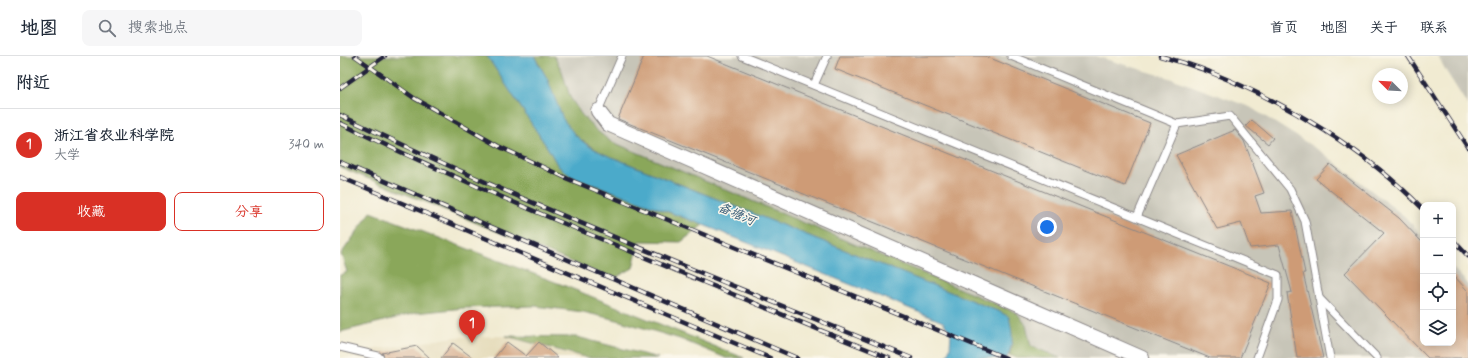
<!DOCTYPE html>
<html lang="zh">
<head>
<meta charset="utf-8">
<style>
	:root { --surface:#fff; --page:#f6f6f7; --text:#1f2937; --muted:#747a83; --line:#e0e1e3; --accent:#d93025 }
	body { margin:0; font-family:Mynerve,"LXGW WenKai TC",sans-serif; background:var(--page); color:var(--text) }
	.controls { position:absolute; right:12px; bottom:12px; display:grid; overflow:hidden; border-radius:8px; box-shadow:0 2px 10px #0003 }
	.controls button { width:36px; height:36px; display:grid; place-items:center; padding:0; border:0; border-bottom:1px solid var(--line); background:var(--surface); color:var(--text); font:20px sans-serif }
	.compass { position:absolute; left:1032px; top:12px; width:36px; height:36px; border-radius:50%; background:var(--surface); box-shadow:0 2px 10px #0003; rotate:294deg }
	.you { position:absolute; left:707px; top:171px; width:14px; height:14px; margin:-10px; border:3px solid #fff; border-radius:50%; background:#1a73e8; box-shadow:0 0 0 6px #1a73e833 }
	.badge { display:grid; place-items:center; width:26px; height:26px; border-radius:50%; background:var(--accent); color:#fff; font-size:13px; font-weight:700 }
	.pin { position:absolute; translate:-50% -33px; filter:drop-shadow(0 1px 2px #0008) }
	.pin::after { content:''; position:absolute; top:21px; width:14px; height:12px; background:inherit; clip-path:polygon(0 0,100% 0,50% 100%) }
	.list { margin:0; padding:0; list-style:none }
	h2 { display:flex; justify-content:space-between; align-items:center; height:52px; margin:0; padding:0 16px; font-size:17px }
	h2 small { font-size:13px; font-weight:400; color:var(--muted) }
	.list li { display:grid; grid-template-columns:26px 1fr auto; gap:12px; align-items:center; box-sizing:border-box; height:72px; padding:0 16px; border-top:1px solid var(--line) }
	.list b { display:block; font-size:15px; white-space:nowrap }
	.list p { margin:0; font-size:13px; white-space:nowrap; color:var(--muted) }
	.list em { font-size:13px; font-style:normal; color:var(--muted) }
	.actions { display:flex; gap:8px; padding:12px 16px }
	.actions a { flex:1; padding:9px 0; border:1px solid var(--accent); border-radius:8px; text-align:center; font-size:14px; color:var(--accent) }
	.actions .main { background:var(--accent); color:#fff }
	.icon { flex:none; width:22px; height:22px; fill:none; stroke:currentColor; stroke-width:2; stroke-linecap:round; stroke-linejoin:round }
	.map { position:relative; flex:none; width:1128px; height:302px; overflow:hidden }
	header { display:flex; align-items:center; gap:24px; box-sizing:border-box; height:56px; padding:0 20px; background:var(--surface); border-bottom:1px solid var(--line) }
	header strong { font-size:19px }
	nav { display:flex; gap:22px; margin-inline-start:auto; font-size:14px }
	.search { width:280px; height:36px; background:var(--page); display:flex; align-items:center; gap:10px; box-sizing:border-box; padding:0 14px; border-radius:8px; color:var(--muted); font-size:15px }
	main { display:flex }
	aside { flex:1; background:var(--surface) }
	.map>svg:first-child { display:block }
</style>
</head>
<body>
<header>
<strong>地图</strong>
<div class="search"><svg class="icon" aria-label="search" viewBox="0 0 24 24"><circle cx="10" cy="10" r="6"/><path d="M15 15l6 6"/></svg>搜索地点</div>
<nav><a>首页</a><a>地图</a><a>关于</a><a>联系</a></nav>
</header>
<main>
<aside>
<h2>附近<small></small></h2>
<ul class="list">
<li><span class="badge">1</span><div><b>浙江省农业科学院</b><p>大学</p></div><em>340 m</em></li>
</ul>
<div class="actions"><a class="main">收藏</a><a>分享</a></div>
</aside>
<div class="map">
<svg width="1128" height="302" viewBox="0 0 1128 302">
	<rect width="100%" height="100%" fill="#fbf7ec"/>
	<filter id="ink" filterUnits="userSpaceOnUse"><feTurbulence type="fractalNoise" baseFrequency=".025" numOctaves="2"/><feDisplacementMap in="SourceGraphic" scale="8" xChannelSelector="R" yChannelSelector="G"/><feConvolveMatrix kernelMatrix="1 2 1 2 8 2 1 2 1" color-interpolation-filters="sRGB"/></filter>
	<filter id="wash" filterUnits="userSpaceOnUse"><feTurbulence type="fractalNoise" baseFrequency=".012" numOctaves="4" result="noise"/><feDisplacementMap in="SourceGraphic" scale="16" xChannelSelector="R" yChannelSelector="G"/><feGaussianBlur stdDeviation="0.9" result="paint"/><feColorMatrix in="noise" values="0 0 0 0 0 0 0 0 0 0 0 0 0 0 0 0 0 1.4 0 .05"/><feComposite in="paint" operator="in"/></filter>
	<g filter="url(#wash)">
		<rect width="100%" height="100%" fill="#f1ebd2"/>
		<!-- built -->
		<path fill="#e5dbba" d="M167 280 221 296 248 302H10L30 294 116 281Z"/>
		<!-- industrial -->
		<g fill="#c7c5b8">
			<path d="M214 0H755L833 23 910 51 983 97 1064 160 1083 180V287H1113V212L1128 228V302H720L691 290 686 269 677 257 270 85 256 74 241 58 230 41 222 15Z"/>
			<path d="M1098 0H1128V50L1106 15Z"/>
		</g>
		<!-- forest -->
		<g fill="#8aa75a" stroke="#56644a">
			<path d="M0 0H147L209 94 218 110 232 120 363 169 341 186 299 185 293 212 273 223 0 111Z"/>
			<path d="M194 0H214L222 15 230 41 241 58 256 74 270 85 677 257 686 269 691 290 720 302H677L669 299 673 288 660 256 264 98C248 89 230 79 222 62 212 41 208 19 194 0Z"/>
			<path d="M31 156 223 229 404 302H386L340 283 277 264 243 256 195 250 124 252 76 257 0 276V219L7 216 1 198Z"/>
			<path d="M166 280 237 281 318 302H248Z"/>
		</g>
		<!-- water -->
		<path fill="#4baaca" stroke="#366682" d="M147 0H194L207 22 223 63 235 79 247 89 264 98 660 256 669 261C673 279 674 285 667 302H606L610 292 611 277 603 266 356 166 231 120 218 110 209 94Z"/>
		<g id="blocks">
			<!-- building -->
			<g fill="#ce9b76">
				<path d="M304 0H367L931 227 900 302H870L278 63Z"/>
				<path d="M500 0H645L810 67 785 130 495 13Z"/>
				<path d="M912 64 933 82 928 88 906 70Z"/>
				<path d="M895 74 904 85 924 137 915 140 921 157 952 155 965 217H963L983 302H957L947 237 952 236 939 189 910 192 901 167 877 173 836 99Z"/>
				<path d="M990 108 1059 162 1083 187V287H1113V219L1128 235V302H1088L1005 217 1044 177 976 123Z"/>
				<path d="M167 286 186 300 199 286 218 302H154Z"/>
				<path d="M113 287 133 302H101Z"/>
				<path d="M77 290 90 302H45L42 297Z"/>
			</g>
		</g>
	</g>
	<g filter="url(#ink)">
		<use href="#blocks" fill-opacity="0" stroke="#8a8686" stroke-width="1"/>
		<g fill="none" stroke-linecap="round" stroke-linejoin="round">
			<!-- lane casing -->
			<g stroke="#8a8686" stroke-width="9">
				<g id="lane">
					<path d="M402 0 938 219V244L917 302"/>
					<path d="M671 0 837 68 797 161"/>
					<path d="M474 29 487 0"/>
					<path d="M258 55 282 0"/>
					<path d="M837 68 890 60 950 133 965 165 990 302"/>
					<path d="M979 242 1037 302"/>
					<path d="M0 291 38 300 40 302"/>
				</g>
			</g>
			<!-- street casing -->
			<g stroke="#8a8686" stroke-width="16">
				<path id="street" d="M258 55 268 68 802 302"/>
			</g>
			<!-- lane -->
			<use href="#lane" stroke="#fff" stroke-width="7"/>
			<!-- street -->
			<use href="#street" stroke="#fff" stroke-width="14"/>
			<!-- rail casing -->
			<g stroke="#22223b" stroke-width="4.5">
				<g id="rail">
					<path d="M15 0 74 42 158 90 228 123 666 302"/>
					<path d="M820 0C837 5 856 10 872 17 947 47 1027 95 1083 153"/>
					<path d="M1068 0 1128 92"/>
					<path d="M0 32 45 0"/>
					<path d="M0 59C186 149 380 224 571 302"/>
					<path d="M0 67C89 111 181 150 273 188 365 227 457 265 549 302"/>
					<path d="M0 106 457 302"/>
					<path d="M0 121 430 302"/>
					<path d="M1113 184 1128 200"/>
				</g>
			</g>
			<!-- rail -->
			<use href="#rail" stroke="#fbf7ec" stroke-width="3" stroke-dasharray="9" stroke-linecap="butt"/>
		</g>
	</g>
	<g text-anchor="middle" stroke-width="3" stroke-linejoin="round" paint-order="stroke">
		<!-- water labels -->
		<g font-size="13" font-style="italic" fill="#325874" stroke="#fbf7ec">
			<text transform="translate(397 157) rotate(23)" y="5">备塘河</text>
		</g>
	</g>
</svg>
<div class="controls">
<button>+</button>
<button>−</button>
<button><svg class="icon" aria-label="locate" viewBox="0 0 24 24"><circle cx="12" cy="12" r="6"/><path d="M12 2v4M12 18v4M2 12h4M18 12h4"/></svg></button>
<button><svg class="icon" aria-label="layers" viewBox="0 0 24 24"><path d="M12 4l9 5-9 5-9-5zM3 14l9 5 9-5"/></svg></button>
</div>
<svg class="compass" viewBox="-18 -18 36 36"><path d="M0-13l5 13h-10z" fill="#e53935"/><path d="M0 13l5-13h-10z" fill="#747a83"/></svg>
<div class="you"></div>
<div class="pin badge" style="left:132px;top:287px">1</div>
</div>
</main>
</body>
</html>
